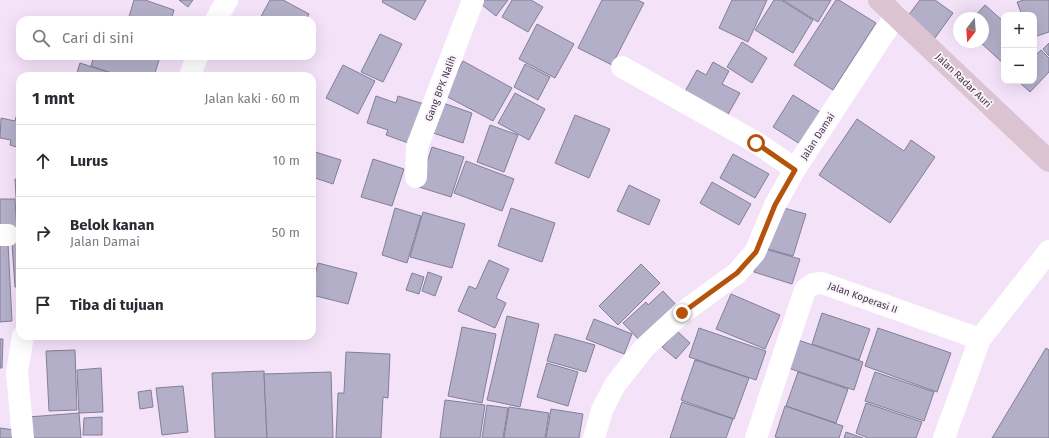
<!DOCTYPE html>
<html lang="id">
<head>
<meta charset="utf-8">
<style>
	:root { --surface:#fff; --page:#f7f7f7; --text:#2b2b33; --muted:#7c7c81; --line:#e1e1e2 }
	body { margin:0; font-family:"Fira Sans",sans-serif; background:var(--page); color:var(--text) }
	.controls { position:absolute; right:12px; top:12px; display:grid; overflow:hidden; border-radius:8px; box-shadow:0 4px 16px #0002 }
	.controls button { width:36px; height:36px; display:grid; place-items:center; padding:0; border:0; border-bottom:1px solid var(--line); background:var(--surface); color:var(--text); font:20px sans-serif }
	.compass { position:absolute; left:953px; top:12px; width:36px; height:36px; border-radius:50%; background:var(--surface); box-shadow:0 4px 16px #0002; rotate:197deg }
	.stop { position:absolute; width:12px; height:12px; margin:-9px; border:3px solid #b45309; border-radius:50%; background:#fff }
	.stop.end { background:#b45309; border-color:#fff; box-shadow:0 1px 4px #0008 }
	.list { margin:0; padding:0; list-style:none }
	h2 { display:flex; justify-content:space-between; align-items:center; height:52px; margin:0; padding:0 16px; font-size:17px }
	h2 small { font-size:13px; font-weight:400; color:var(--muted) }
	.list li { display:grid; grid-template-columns:26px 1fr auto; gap:12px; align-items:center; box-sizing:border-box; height:72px; padding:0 16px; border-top:1px solid var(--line) }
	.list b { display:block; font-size:15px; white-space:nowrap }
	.list p { margin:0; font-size:13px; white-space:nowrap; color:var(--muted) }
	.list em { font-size:13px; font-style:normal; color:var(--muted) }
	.icon { flex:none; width:22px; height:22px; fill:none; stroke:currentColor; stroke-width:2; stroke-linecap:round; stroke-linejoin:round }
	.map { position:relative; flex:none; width:1049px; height:438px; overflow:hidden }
	.search { position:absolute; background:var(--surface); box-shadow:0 4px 16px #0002; left:16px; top:16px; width:300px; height:44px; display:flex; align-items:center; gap:10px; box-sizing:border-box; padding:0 14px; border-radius:12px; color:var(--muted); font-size:15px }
	.panel { position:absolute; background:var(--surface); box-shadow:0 4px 16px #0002; left:16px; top:72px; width:300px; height:268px; border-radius:12px }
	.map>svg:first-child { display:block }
</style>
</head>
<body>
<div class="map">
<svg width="1049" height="438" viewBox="0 0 1049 438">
	<rect width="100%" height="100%" fill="#f4e2f9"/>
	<!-- building -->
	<g fill="#b3afc9" stroke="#827f97">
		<path d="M134 0H145L174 10 171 20H128Z"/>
		<path d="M179 0H193L188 7Z"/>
		<path d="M270 0H283L309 14 306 20H259Z"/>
		<path d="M383 0H426L415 20 382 2Z"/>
		<path d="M476 0H508L496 16Z"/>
		<path d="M512 0H531L543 7 528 32 502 17Z"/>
		<path d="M602 0H637L644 3 612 65 578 48Z"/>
		<path d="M732 0H767L748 42 719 28Z"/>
		<path d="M774 0H781L813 20 793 53 755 30Z"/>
		<path d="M783 0H831L818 22Z"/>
		<path d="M836 0H839L876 23 833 90 794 65Z"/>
		<path d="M920 0H935L953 13 935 38 907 17Z"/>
		<path d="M1024 0H1049V32L1034 37V15H1022L1017 2Z"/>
		<path d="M985 5 1004 22V64L980 42H983V18H973Z"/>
		<path d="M537 24 574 44 555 78 519 59Z"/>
		<path d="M380 34 402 44 383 82 361 72Z"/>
		<path d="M742 42 767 58 752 83 727 67Z"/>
		<path d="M1049 43V56L1043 49Z"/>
		<path d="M1041 50 1049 58V72L1030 92 1018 81H1034V57Z"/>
		<path d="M94 56H157L160 57 154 76H120L91 66Z"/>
		<path d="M463 61 512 88 493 121 444 95Z"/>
		<path d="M713 62 729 71 722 84 740 93 726 118 683 95 697 70 706 75Z"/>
		<path d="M80 63 120 76H76Z"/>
		<path d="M525 64 550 77 538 100 514 87Z"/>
		<path d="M343 65 375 81 358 114 326 98Z"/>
		<path d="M515 93 545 109 529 140 498 123Z"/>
		<path d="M793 95 820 112 800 144 773 127Z"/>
		<path d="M376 96 396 103 398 96 424 104 411 144 386 135 388 130 367 123Z"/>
		<path d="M20 103V148L10 145 11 140 0 138 1 118 15 121Z"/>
		<path d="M443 103 472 113 463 143 433 133Z"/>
		<path d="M575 115 610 129 589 178 555 163Z"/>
		<path d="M857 119 904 151 911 140 935 157 890 223 819 175Z"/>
		<path d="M490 125 518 135 504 172 477 162Z"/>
		<path d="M432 147 464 157 451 197 419 187Z"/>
		<path d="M312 151 341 160 333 184 312 177Z"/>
		<path d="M733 154 769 174 755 198 720 178Z"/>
		<path d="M373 159 404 169 392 206 361 197Z"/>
		<path d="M466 161 514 179 502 211 454 193Z"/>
		<path d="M15 179H20V231L18 232Z"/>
		<path d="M712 182 751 204 739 225 700 203Z"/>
		<path d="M629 185 660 200 649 225 617 211Z"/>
		<path d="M0 199H15L17 232H0Z"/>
		<path d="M780 207 806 214 793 256 768 249Z"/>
		<path d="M395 208 421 216 407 263 382 255Z"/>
		<path d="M511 208 555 223 542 262 498 246Z"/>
		<path d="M423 212 465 224 452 268 410 257Z"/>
		<path d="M20 242V287H15L12 243Z"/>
		<path d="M0 243H8L12 321 0 322Z"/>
		<path d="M762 248 800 259 792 284 754 272Z"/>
		<path d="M489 260 509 269 496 298 506 303 495 328 458 311 469 286 476 289Z"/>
		<path d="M318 263 357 273 348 304 312 295V287Z"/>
		<path d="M641 264 660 283 618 325 599 306Z"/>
		<path d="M428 272 442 277 435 296 422 291Z"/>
		<path d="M412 273 424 277 419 294 406 290Z"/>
		<path d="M663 291 680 309 643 344 623 323 646 302 648 305Z"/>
		<path d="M731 294 780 315 765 349 716 329Z"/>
		<path d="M822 313 870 329 859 360 812 344Z"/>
		<path d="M507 316 539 324 520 407 487 400Z"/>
		<path d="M594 319 632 334 624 354 586 339Z"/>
		<path d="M462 327 496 334 482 403 448 396Z"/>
		<path d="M699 328 766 351 756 380 689 357Z"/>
		<path d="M878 328 951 353 937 392 865 366Z"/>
		<path d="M677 331 690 343 676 359 662 347Z"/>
		<path d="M555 334 595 345 586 372 547 361Z"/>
		<path d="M0 339H3L2 368H0Z"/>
		<path d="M798 340 863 362 854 390 788 368Z"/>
		<path d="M1046 348 1049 350V438H992Z"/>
		<path d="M75 350 77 410 49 411 46 351Z"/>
		<path d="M346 352 390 354 388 398 383 397 381 438H336L338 393H344Z"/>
		<path d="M695 360 749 378 734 419 681 400Z"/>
		<path d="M547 363 578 372 568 406 537 397Z"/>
		<path d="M101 368 103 412 79 413 77 370Z"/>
		<path d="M264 371 267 438H215L212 373Z"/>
		<path d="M331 372 333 438H267L264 374Z"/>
		<path d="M798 372 848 389 836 423 786 406Z"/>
		<path d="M875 372 934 392 924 421 865 401Z"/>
		<path d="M183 386 188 432 162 435 156 388Z"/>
		<path d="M151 390 153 407 140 409 138 392Z"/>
		<path d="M445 400 485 405 480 438H440Z"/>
		<path d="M682 402 733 419 726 438H670Z"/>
		<path d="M866 403 922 422 916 438H868L856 433Z"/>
		<path d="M487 405 508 408 503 438H482Z"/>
		<path d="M785 406 843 426 839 438H779L775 437Z"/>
		<path d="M509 407 549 413 545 438H504Z"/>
		<path d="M551 409 583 414 579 438H546Z"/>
		<path d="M79 413 81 438H29L28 417Z"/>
		<path d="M102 417V435H83L84 418Z"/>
		<path d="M0 428 15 430 14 438H0Z"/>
		<path d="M846 432 863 438H844Z"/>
	</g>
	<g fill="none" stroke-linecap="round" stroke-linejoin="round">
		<!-- street -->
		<g stroke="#fff" stroke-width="22">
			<path d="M216 20 227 0"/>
			<path d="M622 67 757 143 795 169"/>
			<path d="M190 76 197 56"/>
			<path d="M416 177 417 147 473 0"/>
			<path d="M0 235H8"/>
			<path d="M23 438 17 372 23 336"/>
			<path d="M594 438 602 410 615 385 644 348 682 313 737 273 755 252 775 205 795 169 896 15"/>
			<path d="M756 438 805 290 813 284 822 283 980 339"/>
			<path d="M944 438 980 339 1049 251"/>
		</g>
		<!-- secondary -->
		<path stroke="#dcc3d1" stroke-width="22" d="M879 0 1049 161"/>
	</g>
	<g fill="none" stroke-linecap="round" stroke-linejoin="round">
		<!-- route -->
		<path stroke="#b45309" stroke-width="5" d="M682 313 737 273 756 252 775 205 795 170 756 143"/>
	</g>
	<g text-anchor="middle" stroke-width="4" stroke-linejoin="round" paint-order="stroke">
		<!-- street labels -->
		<g font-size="10" fill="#3f3841" stroke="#fbf3fd">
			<text transform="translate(964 80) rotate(44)" y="4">Jalan Radar Auri</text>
			<text transform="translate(440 88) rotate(-69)" y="4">Gang BPK Nalih</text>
			<text transform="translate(817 136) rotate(-57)" y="4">Jalan Damai</text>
			<text transform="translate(863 297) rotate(20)" y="4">Jalan Koperasi II</text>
		</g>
	</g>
</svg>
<div class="controls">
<button>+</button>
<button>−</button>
</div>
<svg class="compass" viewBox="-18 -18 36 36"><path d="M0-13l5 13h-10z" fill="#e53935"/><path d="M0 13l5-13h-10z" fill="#7c7c81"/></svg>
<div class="stop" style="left:756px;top:143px"></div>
<div class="stop end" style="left:682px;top:313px"></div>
<div class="search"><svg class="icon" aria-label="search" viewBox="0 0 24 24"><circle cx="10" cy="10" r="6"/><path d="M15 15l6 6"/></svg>Cari di sini</div>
<section class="panel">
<h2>1 mnt<small>Jalan kaki · 60 m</small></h2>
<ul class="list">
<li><svg class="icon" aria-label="ahead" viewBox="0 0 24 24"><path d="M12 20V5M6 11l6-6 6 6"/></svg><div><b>Lurus</b></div><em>10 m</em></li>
<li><svg class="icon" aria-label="right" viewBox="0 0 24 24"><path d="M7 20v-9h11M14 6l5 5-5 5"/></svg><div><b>Belok kanan</b><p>Jalan Damai</p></div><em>50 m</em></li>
<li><svg class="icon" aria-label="arrive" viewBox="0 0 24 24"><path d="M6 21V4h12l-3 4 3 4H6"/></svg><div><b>Tiba di tujuan</b></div></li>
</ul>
</section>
</div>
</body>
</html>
